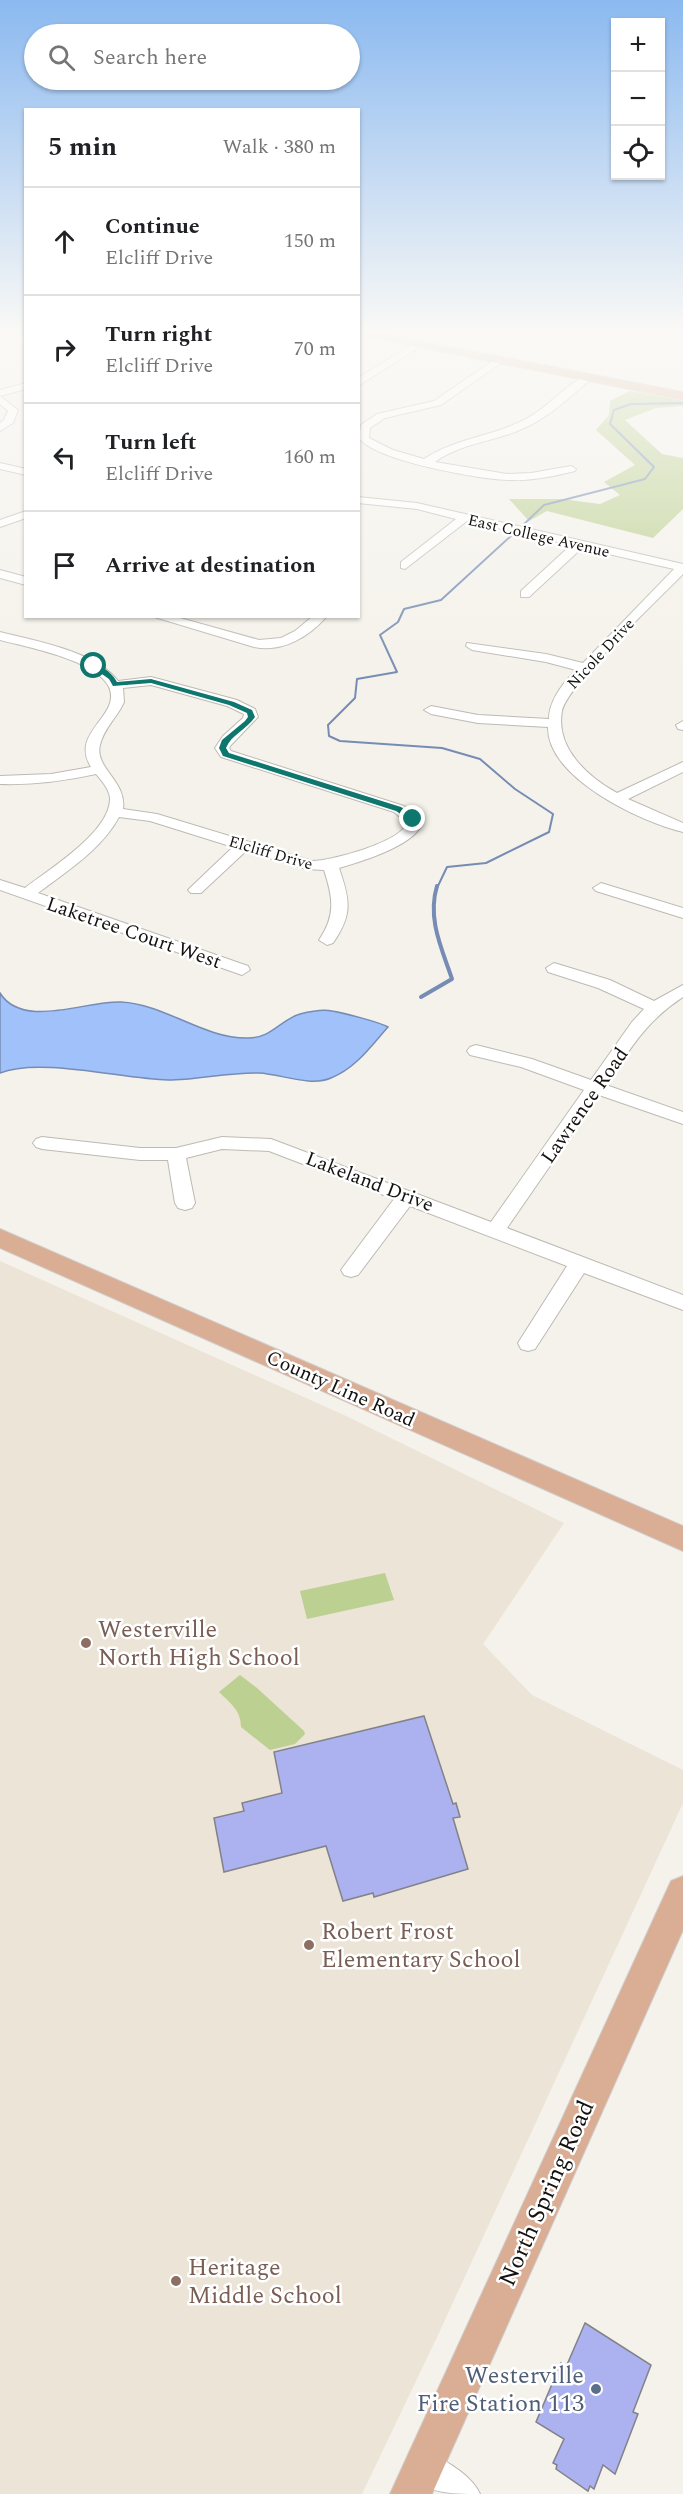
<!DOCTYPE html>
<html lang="en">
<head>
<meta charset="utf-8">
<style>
	:root { --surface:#fff; --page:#f6f6f6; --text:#202124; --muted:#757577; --line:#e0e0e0 }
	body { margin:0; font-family:Spectral,serif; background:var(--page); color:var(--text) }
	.controls { position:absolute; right:18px; top:18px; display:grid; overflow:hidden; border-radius:0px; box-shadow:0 2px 4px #0004 }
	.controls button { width:54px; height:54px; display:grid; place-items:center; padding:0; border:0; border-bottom:2px solid var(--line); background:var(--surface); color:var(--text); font:30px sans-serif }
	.stop { position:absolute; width:18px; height:18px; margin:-14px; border:4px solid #0f766e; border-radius:50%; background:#fff }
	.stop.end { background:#0f766e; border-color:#fff; box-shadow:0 2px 6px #0008 }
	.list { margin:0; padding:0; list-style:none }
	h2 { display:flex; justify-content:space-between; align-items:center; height:78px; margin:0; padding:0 24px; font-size:26px }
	h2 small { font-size:20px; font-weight:400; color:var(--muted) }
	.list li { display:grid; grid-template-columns:39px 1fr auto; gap:18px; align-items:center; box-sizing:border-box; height:108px; padding:0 24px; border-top:2px solid var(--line) }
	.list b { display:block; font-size:22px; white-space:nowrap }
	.list p { margin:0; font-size:20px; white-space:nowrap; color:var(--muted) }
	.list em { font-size:20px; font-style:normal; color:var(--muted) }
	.icon { flex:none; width:33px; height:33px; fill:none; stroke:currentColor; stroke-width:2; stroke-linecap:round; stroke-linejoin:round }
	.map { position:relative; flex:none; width:683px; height:2494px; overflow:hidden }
	.search { position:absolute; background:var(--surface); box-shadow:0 2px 4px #0004; left:24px; top:24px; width:336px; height:66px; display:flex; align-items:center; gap:15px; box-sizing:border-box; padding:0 21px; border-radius:33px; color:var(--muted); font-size:22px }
	.panel { position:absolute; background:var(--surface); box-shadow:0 2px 4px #0004; left:24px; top:108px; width:336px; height:510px; border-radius:0px }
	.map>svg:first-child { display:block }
</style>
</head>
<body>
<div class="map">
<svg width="683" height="2494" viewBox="0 0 683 2494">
	<rect width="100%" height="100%" fill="#f5f2eb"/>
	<!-- built -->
	<path fill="#ebe4d7" d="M0 1261 346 1416 564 1523 483 1644 532 1695 683 1770V1803L438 2335 362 2494H0Z"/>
	<!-- green -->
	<g fill="#bcd091">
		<path d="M630 391 683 400V406L656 408 625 420 662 454 683 458V509L653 538 547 511 529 521 509 499H562L600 504 620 495 604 482 635 465 596 430 609 415 610 401Z"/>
		<path d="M385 1573 394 1600 307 1619 300 1591Z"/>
		<path d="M240 1675 257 1688 304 1731 305 1734 295 1744 270 1750 241 1727C241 1710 230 1703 219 1692Z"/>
	</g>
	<!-- water -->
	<path fill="#a1c1fb" stroke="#768cb4" stroke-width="1.5" d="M0 993C23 1030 87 1000 121 1002 165 1004 204 1039 248 1038 272 1038 280 1020 300 1014 308 1012 323 1009 332 1011 344 1013 379 1022 388 1027 371 1046 356 1068 331 1078 310 1087 281 1074 259 1073 228 1072 198 1080 168 1080 123 1079 40 1057 0 1073Z"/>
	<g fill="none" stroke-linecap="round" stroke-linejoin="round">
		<!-- stream-far1 -->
		<g stroke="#768cb4" stroke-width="2">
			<path d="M521 527 544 505 645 479 654 467 610 424 614 410 631 404 683 403"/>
			<path d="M437 888 447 867 486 863 549 832 553 814 515 789 480 759 442 748 340 741 329 736 328 725 355 698 357 679 397 672 380 635 398 622 404 609 441 600 513 534"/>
		</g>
		<!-- stream -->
		<path stroke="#768cb4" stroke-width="4" d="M421 997 452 979C442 949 427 919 437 886"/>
	</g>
	<!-- building -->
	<g fill="#acb2f0" stroke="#828288" stroke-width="1.5">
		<path d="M424 1716 453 1804 456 1803 460 1817 453 1818 468 1869 374 1897 373 1893 343 1901 326 1846 224 1872 214 1818 244 1811 242 1803 282 1793 274 1752Z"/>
		<path d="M585 2323 651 2365 633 2412 638 2414 615 2474 603 2465 594 2489 590 2486 588 2491 556 2469 557 2465 553 2463 564 2439 536 2422 561 2363 566 2367Z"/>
	</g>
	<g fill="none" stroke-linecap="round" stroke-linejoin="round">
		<!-- minor casing -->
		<g stroke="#bdbab4" stroke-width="2">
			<g id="minor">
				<path d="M664 329H683V335L666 331Z"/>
				<path d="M415 343 423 345 358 386V378Z"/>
				<path d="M497 358 505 360 441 405 385 418 370 428 369 438 393 450 424 459C457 437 498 436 531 416 548 406 571 381 587 375L592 378 590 380C569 398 548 418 522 429 493 442 461 443 435 462L507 474 531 473 571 466 576 469 575 471C554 476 532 481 511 480 482 480 375 461 359 438L361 425 377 414 434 401Z"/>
				<path d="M26 383V389L0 396 18 410 13 423 0 431V423L4 420 8 411 0 404V390Z"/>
				<path d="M0 463 26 469V475L0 469Z"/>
				<path d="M358 497 417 503 683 564V574C659 599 568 684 562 711 555 748 588 777 617 793L683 762V772L628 799 683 823V832C641 822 547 778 548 727L478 723 431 714 424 710 431 706 478 715 549 719C549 700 564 682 576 670L546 662 472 650 466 646 467 643 546 654 583 663 674 569 582 548 529 597H521V591L571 545 467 521 405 569 401 568V562L456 519 417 509 358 503Z"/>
				<path d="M26 511V518L0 527V520Z"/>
				<path d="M0 570 26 577V585L0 578Z"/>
				<path d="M151 616H173L259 640 281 638 295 631 313 616H327C309 637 282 653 254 647Z"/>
				<path d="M0 632C35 641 95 651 118 681L151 677 237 700 255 709 258 717 231 745 229 748 231 751 404 806 415 813 422 823C416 845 360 862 339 868 350 900 353 914 333 943L327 945 319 940C336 916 333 897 324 870L306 869 246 851 201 893H191L188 890 191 887 233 847 150 821 119 817C101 850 67 871 38 893L248 966 250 970 242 975 0 890V880L25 888C48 870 111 832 110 798 109 789 102 781 96 774 64 781 33 785 0 784V776L51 774 91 767C69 732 122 716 109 687 96 660 27 647 0 640ZM151 685 227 706 244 714 243 718 223 736 215 748 221 757 394 812 407 823C401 842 331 861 312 861L157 814 123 809C127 781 94 768 100 745 103 731 114 720 121 708L124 702 123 688Z"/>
				<path d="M683 721V730L678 729 676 725Z"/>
				<path d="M601 883 683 908V918L596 891 593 888Z"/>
				<path d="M554 963 610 980 654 1001 683 985V997C646 1021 630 1049 606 1085L683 1112V1124L599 1095 507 1228 683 1295V1310L584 1273 535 1349 528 1351 521 1349 518 1343 567 1266 410 1206 358 1275 351 1277 344 1275 341 1270 394 1199 269 1151 222 1149 186 1158 195 1203 192 1208 185 1210 178 1208 175 1203 168 1160H140L42 1149 36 1147 33 1143 36 1139 42 1137 140 1148H176L222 1137 271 1139 491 1222 584 1090 521 1067 470 1055 467 1051 470 1047 476 1045 532 1059 591 1080 632 1022 644 1009 598 988 548 972 546 968Z"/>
				<path d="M423 2450C443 2459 471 2474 480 2494 450 2494 420 2494 406 2467L411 2455Z"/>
			</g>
		</g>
		<!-- major casing -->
		<g stroke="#d0d0cf" stroke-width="2">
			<g id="major">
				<path d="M358 329 683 392V400L358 335Z"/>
				<path d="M0 1229 683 1526V1551L0 1248Z"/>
				<path d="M683 1876V1930L432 2494H390L671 1881Z"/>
			</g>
		</g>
		<!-- minor -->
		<use href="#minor" fill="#fff" fill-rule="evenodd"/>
		<!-- major -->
		<use href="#major" fill="#daae95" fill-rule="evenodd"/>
	</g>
	<!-- sky -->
	<linearGradient id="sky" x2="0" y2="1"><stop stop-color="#8bb9f0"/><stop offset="0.49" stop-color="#faf9f6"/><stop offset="1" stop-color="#faf9f6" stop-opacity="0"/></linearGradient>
	<rect width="683" height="678" fill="url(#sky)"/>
	<!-- route -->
	<path fill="#0f766e" d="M92 664C101 664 113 674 117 682L151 679 234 702 252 710 255 717C247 729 231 735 226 748L229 753 401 807 417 819 411 820 396 811 223 756 219 748 222 740 245 721 248 717 247 713 229 705 151 683 113 686 109 679 92 667Z"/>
	<!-- markers -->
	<g fill="#8d6e63" stroke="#fff" stroke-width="2">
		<circle cx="86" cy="1643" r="6"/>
		<circle cx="309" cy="1945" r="6"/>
		<circle cx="176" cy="2281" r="6"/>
	</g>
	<circle fill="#5c6f8a" stroke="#fff" stroke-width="2" cx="596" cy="2389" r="6"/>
	<g text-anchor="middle" stroke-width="5" stroke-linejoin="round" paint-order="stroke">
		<!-- far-street labels -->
		<g font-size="16" fill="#131210" stroke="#fff">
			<text transform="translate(539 535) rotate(13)" y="6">East College Avenue</text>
			<text transform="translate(600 653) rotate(-47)" y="6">Nicole Drive</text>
			<text transform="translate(271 852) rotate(16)" y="6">Elcliff Drive</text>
		</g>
		<!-- street labels -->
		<g font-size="20" fill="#131210" stroke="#fff">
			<text transform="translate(134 932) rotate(19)" y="7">Laketree Court West</text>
			<text transform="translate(584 1105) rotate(-55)" y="7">Lawrence Road</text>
			<text transform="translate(370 1181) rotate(21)" y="7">Lakeland Drive</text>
			<text transform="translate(341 1388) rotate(24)" y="7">County Line Road</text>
		</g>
		<!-- near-education labels -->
		<g font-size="24" fill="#785e54" stroke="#fff" text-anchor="start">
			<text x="98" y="1637">Westerville<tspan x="98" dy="28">North High School</tspan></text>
			<text x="321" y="1939">Robert Frost<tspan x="321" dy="28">Elementary School</tspan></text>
			<text x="188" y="2275">Heritage<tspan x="188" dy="28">Middle School</tspan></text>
		</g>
		<!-- near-street labels -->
		<g font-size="24" fill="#131210" stroke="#fff">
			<text transform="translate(546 2193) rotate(-66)" y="8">North Spring Road</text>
		</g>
		<!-- near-service labels -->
		<g font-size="24" fill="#4e5e75" stroke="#fff" text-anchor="end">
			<text x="584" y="2383">Westerville<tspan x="584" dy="28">Fire Station 113</tspan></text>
		</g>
	</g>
</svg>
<div class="controls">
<button>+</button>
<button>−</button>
<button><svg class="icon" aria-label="locate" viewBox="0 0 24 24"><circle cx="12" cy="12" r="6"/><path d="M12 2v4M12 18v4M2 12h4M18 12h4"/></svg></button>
</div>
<div class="stop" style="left:94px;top:666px"></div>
<div class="stop end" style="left:413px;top:819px"></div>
<div class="search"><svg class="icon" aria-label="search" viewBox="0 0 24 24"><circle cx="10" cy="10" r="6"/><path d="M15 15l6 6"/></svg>Search here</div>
<section class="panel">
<h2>5 min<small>Walk · 380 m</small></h2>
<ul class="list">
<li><svg class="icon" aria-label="ahead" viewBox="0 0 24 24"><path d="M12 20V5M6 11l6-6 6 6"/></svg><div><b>Continue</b><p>Elcliff Drive</p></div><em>150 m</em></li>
<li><svg class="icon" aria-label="right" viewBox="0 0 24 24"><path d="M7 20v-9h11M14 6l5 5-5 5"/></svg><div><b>Turn right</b><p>Elcliff Drive</p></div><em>70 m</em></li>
<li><svg class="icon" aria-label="left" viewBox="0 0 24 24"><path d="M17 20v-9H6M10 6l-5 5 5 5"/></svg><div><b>Turn left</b><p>Elcliff Drive</p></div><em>160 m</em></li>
<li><svg class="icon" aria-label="arrive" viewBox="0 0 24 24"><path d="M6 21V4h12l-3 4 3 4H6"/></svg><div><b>Arrive at destination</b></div></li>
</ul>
</section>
</div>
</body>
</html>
